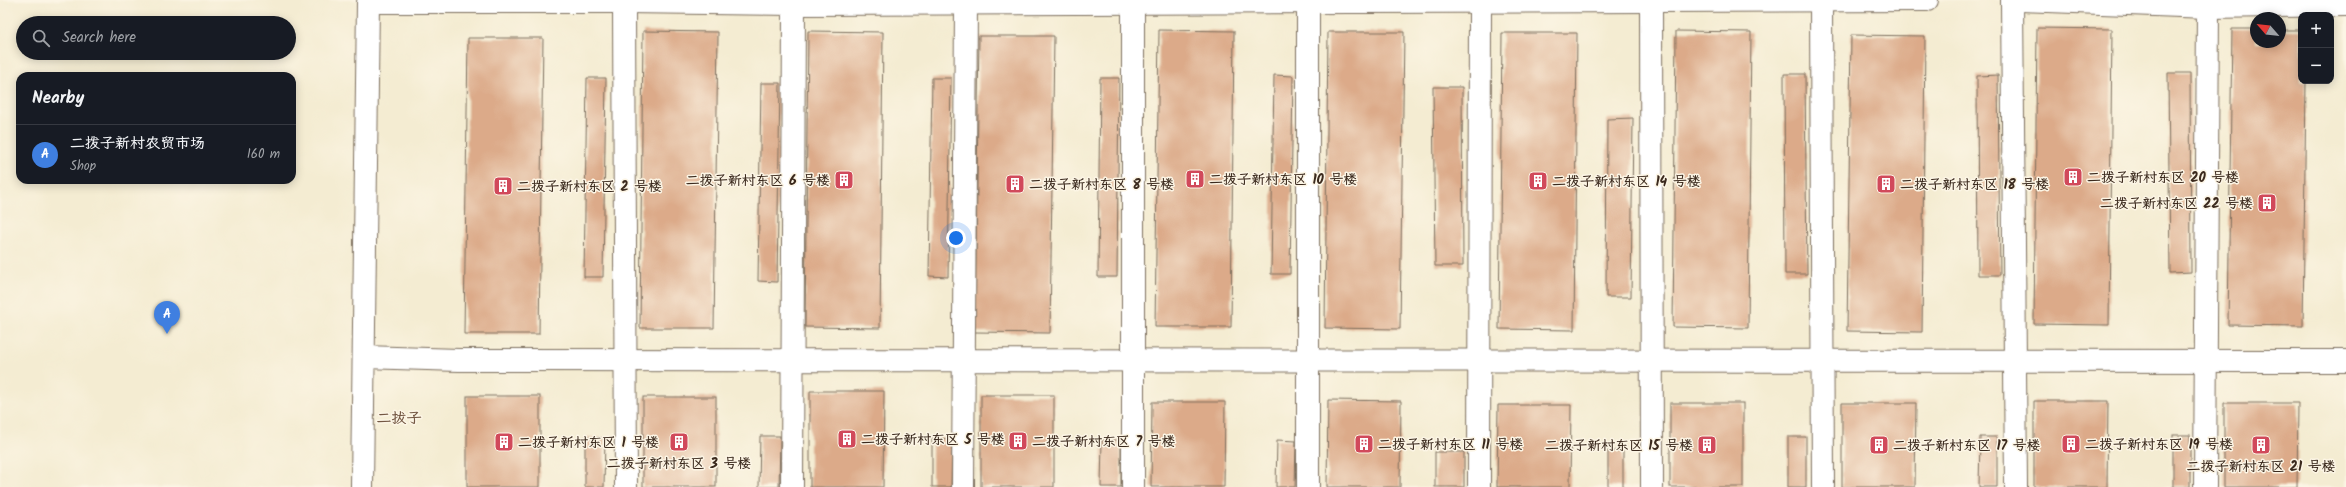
<!DOCTYPE html>
<html lang="en">
<head>
<meta charset="utf-8">
<style>
	:root { --surface:#171b24; --page:#242831; --text:#f1f3f6; --muted:#9ea1a6; --line:#363941; --accent:#d1495b }
	body { margin:0; font-family:Kalam,"LXGW WenKai TC",sans-serif; background:var(--page); color:var(--text) }
	.controls { position:absolute; right:12px; top:12px; display:grid; overflow:hidden; border-radius:8px; box-shadow:0 2px 10px #0003 }
	.controls button { width:36px; height:36px; display:grid; place-items:center; padding:0; border:0; border-bottom:1px solid var(--line); background:var(--surface); color:var(--text); font:20px sans-serif }
	.compass { position:absolute; left:2250px; top:12px; width:36px; height:36px; border-radius:50%; background:var(--surface); box-shadow:0 2px 10px #0003; rotate:298deg }
	.you { position:absolute; left:956px; top:238px; width:14px; height:14px; margin:-10px; border:3px solid #fff; border-radius:50%; background:#1a73e8; box-shadow:0 0 0 6px #1a73e833 }
	.badge { display:grid; place-items:center; width:26px; height:26px; border-radius:50%; background:var(--accent); color:#fff; font-size:13px; font-weight:700 }
	.pin { position:absolute; translate:-50% -33px; filter:drop-shadow(0 1px 2px #0008) }
	.pin::after { content:''; position:absolute; top:21px; width:14px; height:12px; background:inherit; clip-path:polygon(0 0,100% 0,50% 100%) }
	.list { margin:0; padding:0; list-style:none }
	h2 { display:flex; justify-content:space-between; align-items:center; height:52px; margin:0; padding:0 16px; font-size:17px }
	h2 small { font-size:13px; font-weight:400; color:var(--muted) }
	.list li { display:grid; grid-template-columns:26px 1fr auto; gap:12px; align-items:center; box-sizing:border-box; height:60px; padding:0 16px; border-top:1px solid var(--line) }
	.list b { display:block; font-size:15px; white-space:nowrap }
	.list p { margin:0; font-size:13px; white-space:nowrap; color:var(--muted) }
	.list em { font-size:13px; font-style:normal; color:var(--muted) }
	.icon { flex:none; width:22px; height:22px; fill:none; stroke:currentColor; stroke-width:2; stroke-linecap:round; stroke-linejoin:round }
	.map { position:relative; flex:none; width:2346px; height:487px; overflow:hidden }
	.search { position:absolute; background:var(--surface); box-shadow:0 2px 10px #0003; left:16px; top:16px; width:280px; height:44px; display:flex; align-items:center; gap:10px; box-sizing:border-box; padding:0 14px; border-radius:22px; color:var(--muted); font-size:15px }
	.panel { position:absolute; background:var(--surface); box-shadow:0 2px 10px #0003; left:16px; top:72px; width:280px; height:112px; border-radius:12px }
	.map>svg:first-child { display:block }
</style>
</head>
<body>
<div class="map">
<svg width="2346" height="487" viewBox="0 0 2346 487">
	<rect width="100%" height="100%" fill="#fcf5e5"/>
	<filter id="ink" filterUnits="userSpaceOnUse"><feTurbulence type="fractalNoise" baseFrequency=".025" numOctaves="2"/><feDisplacementMap in="SourceGraphic" scale="8" xChannelSelector="R" yChannelSelector="G"/><feConvolveMatrix kernelMatrix="1 2 1 2 8 2 1 2 1" color-interpolation-filters="sRGB"/></filter>
	<filter id="wash" filterUnits="userSpaceOnUse"><feTurbulence type="fractalNoise" baseFrequency=".012" numOctaves="4" result="noise"/><feDisplacementMap in="SourceGraphic" scale="16" xChannelSelector="R" yChannelSelector="G"/><feGaussianBlur stdDeviation="0.9" result="paint"/><feColorMatrix in="noise" values="0 0 0 0 0 0 0 0 0 0 0 0 0 0 0 0 0 1.4 0 .05"/><feComposite in="paint" operator="in"/></filter>
	<g filter="url(#wash)">
		<rect width="100%" height="100%" fill="#f4ecd2"/>
		<g id="blocks">
			<!-- building -->
			<g fill="#dcaa89">
				<path d="M2037 28 2112 29 2109 325 2034 324Z"/>
				<path d="M2232 29H2256V42H2280V30H2301V81H2306L2303 326 2228 325Z"/>
				<path d="M1159 30 1234 31 1231 327H1155Z"/>
				<path d="M643 31 718 32 714 328H640Z"/>
				<path d="M808 31 883 32 880 328 805 327Z"/>
				<path d="M1676 31 1751 32 1748 328 1673 327Z"/>
				<path d="M1328 32H1404L1400 329 1325 328Z"/>
				<path d="M1502 33H1577L1574 330 1499 329Z"/>
				<path d="M1851 35 1925 36 1922 332 1847 331Z"/>
				<path d="M979 36H1054L1050 333 975 332Z"/>
				<path d="M468 38H543L539 334H464Z"/>
				<path d="M2168 73H2190L2191 272 2170 273Z"/>
				<path d="M1784 74H1805L1807 274H1785Z"/>
				<path d="M1274 75 1293 76 1290 274H1271Z"/>
				<path d="M1998 75 2000 275H1978L1977 76Z"/>
				<path d="M587 78H606L603 277H584Z"/>
				<path d="M932 78H951L948 277 929 276Z"/>
				<path d="M1100 78H1119L1117 277H1098Z"/>
				<path d="M761 83H780L777 282 758 281Z"/>
				<path d="M1433 87H1462L1463 266H1435Z"/>
				<path d="M1633 118 1631 297H1606L1607 119Z"/>
				<path d="M810 391H884L883 487H810Z"/>
				<rect x="981" y="395" width="73" height="92"/>
				<rect x="467" y="396" width="73" height="91"/>
				<rect x="643" y="397" width="73" height="90"/>
				<path d="M1328 400 1401 401 1400 487H1327Z"/>
				<path d="M2034 401H2108L2107 487H2034Z"/>
				<path d="M1152 402H1225L1224 487H1151Z"/>
				<rect x="1670" y="403" width="73" height="84"/>
				<path d="M1842 403H1916L1915 487H1842Z"/>
				<path d="M2224 403H2298L2297 487H2224Z"/>
				<path d="M1498 405H1571L1570 487H1497Z"/>
				<rect x="2173" y="435" width="17" height="52"/>
				<path d="M760 436H780L779 487H759Z"/>
				<path d="M585 437 605 438 604 487H585Z"/>
				<rect x="1788" y="437" width="18" height="50"/>
				<path d="M1980 437H1997V487H1979Z"/>
				<path d="M932 438 952 439 951 487H932Z"/>
				<path d="M1102 440H1121V487H1101Z"/>
				<path d="M1277 440 1296 441 1295 487H1276Z"/>
				<rect x="1608" y="451" width="15" height="36"/>
				<rect x="1435" y="452" width="29" height="35"/>
			</g>
		</g>
	</g>
	<g filter="url(#ink)">
		<use href="#blocks" fill-opacity="0" stroke="#7c6e5d" stroke-width="1"/>
		<g fill="none" stroke-linecap="round" stroke-linejoin="round">
			<!-- minor casing -->
			<g stroke="#7c6e5d" stroke-width="24">
				<g id="minor">
					<path d="M1821 0 1823 487"/>
					<path d="M2012 0 2016 487"/>
					<path d="M2021 0 2208 7 2346 5"/>
					<path d="M1651 1 1652 487"/>
					<path d="M624 2 626 487"/>
					<path d="M1308 2V487"/>
					<path d="M364 357 459 360 2346 361"/>
					<path d="M362 487 368 2H624L794 4 1927 0"/>
					<path d="M792 487 794 4"/>
					<path d="M963 487 966 3"/>
					<path d="M1133 487V3"/>
					<path d="M1479 487 1480 1"/>
					<path d="M2205 487 2208 7"/>
				</g>
			</g>
			<!-- minor -->
			<use href="#minor" stroke="#fff" stroke-width="22"/>
		</g>
	</g>
	<!-- icons -->
	<defs>
		<g id="building-square" transform="scale(1)"><rect x="-9" y="-9" width="18" height="18" rx="4" fill="#d1495b" stroke="#fcf5e5"/><path d="M-4-6H4V6H1V3H-1V6H-4ZM-2.5-4.3h1.7v1.8h-1.7ZM.8-4.3h1.7v1.8H.8ZM-2.5-1h1.7V.8h-1.7ZM.8-1h1.7V.8H.8Z" fill="#fff"/></g>
	</defs>
	<g fill-rule="evenodd">
		<use href="#building-square" x="2073" y="177"/>
		<use href="#building-square" x="1195" y="179"/>
		<use href="#building-square" x="844" y="180"/>
		<use href="#building-square" x="1538" y="181"/>
		<use href="#building-square" x="1015" y="184"/>
		<use href="#building-square" x="1886" y="184"/>
		<use href="#building-square" x="503" y="186"/>
		<use href="#building-square" x="2267" y="203"/>
		<use href="#building-square" x="847" y="439"/>
		<use href="#building-square" x="1018" y="441"/>
		<use href="#building-square" x="504" y="442"/>
		<use href="#building-square" x="679" y="442"/>
		<use href="#building-square" x="1364" y="444"/>
		<use href="#building-square" x="2071" y="444"/>
		<use href="#building-square" x="1707" y="445"/>
		<use href="#building-square" x="1879" y="445"/>
		<use href="#building-square" x="2261" y="445"/>
	</g>
	<g text-anchor="middle" stroke-width="3" stroke-linejoin="round" paint-order="stroke">
		<!-- poi labels -->
		<g font-size="14" font-weight="bold" fill="#3b2a1e" stroke="#fcf5e5" text-anchor="start">
			<text x="2087" y="182">二拨子新村东区 20 号楼</text>
			<text x="1209" y="184">二拨子新村东区 10 号楼</text>
			<text x="830" y="185" text-anchor="end">二拨子新村东区 6 号楼</text>
			<text x="1552" y="186">二拨子新村东区 14 号楼</text>
			<text x="1029" y="189">二拨子新村东区 8 号楼</text>
			<text x="1900" y="189">二拨子新村东区 18 号楼</text>
			<text x="517" y="191">二拨子新村东区 2 号楼</text>
			<text x="2253" y="208" text-anchor="end">二拨子新村东区 22 号楼</text>
			<text x="861" y="444">二拨子新村东区 5 号楼</text>
			<text x="1032" y="446">二拨子新村东区 7 号楼</text>
			<text x="518" y="447">二拨子新村东区 1 号楼</text>
			<text x="1378" y="449">二拨子新村东区 11 号楼</text>
			<text x="2085" y="449">二拨子新村东区 19 号楼</text>
			<text x="1693" y="450" text-anchor="end">二拨子新村东区 15 号楼</text>
			<text x="1893" y="450">二拨子新村东区 17 号楼</text>
			<text x="679" y="468" text-anchor="middle">二拨子新村东区 3 号楼</text>
			<text x="2261" y="471" text-anchor="middle">二拨子新村东区 21 号楼</text>
		</g>
		<!-- neighbourhood labels -->
		<g font-size="15" font-weight="bold" fill="#735743" stroke="#fcf5e5">
			<text x="399" y="423">二拔子</text>
		</g>
	</g>
</svg>
<div class="controls">
<button>+</button>
<button>−</button>
</div>
<svg class="compass" viewBox="-18 -18 36 36"><path d="M0-13l5 13h-10z" fill="#e53935"/><path d="M0 13l5-13h-10z" fill="#9ea1a6"/></svg>
<div class="you"></div>
<div class="pin badge" style="left:167px;top:334px;background:#3f7fe0">A</div>
<div class="search"><svg class="icon" aria-label="search" viewBox="0 0 24 24"><circle cx="10" cy="10" r="6"/><path d="M15 15l6 6"/></svg>Search here</div>
<section class="panel">
<h2>Nearby<small></small></h2>
<ul class="list">
<li><span class="badge" style="background:#3f7fe0">A</span><div><b>二拨子新村农贸市场</b><p>Shop</p></div><em>160 m</em></li>
</ul>
</section>
</div>
</body>
</html>
